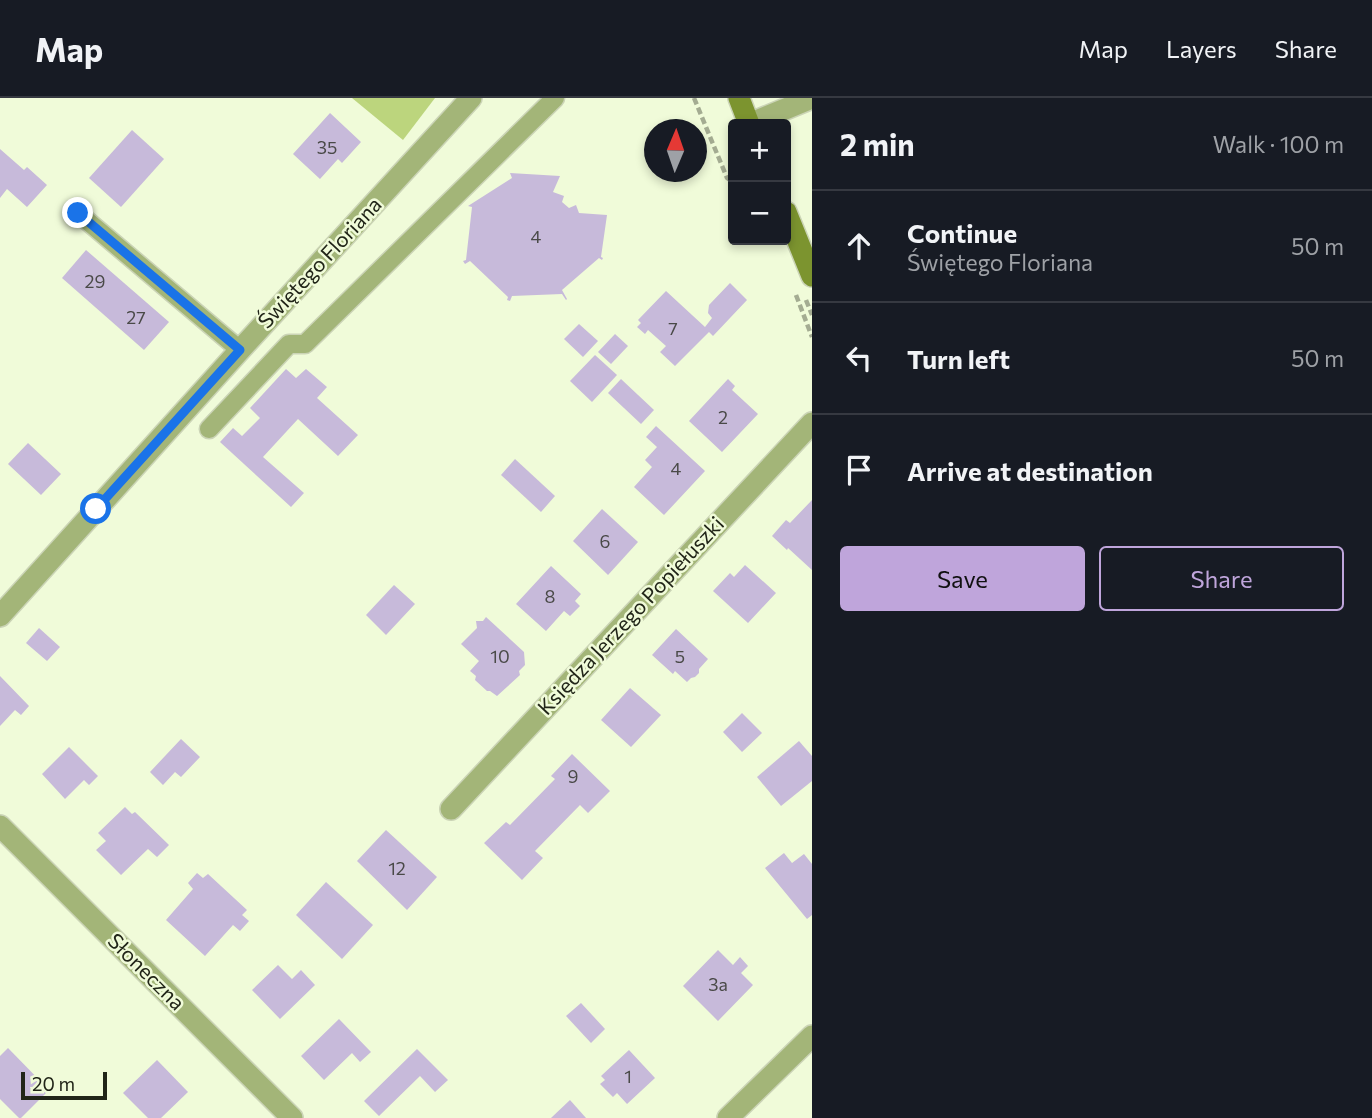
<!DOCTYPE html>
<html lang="en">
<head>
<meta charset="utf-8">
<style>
	:root { --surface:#171b24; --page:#242831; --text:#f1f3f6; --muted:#9ea1a6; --line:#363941; --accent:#bfa5db }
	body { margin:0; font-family:Commissioner,sans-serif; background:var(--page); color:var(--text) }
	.controls { position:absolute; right:21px; top:21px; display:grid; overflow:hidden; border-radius:7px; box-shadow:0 4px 10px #0003 }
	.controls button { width:63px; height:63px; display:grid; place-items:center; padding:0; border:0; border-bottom:2px solid var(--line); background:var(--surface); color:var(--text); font:35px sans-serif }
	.compass { position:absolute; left:644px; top:21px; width:63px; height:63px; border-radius:50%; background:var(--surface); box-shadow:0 4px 10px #0003; rotate:2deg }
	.scale { position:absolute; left:21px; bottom:18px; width:86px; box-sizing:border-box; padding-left:7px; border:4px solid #212518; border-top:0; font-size:19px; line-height:24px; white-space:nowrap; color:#212518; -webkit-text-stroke:5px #f0fbd9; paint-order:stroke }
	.stop { position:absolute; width:21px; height:21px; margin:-16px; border:5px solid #1a73e8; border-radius:50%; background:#fff }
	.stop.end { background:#1a73e8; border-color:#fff; box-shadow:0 2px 7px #0008 }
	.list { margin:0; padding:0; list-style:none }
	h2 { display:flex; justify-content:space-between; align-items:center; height:91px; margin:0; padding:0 28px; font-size:30px }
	h2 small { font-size:23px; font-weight:400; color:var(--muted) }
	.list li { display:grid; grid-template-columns:46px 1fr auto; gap:21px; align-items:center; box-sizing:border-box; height:112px; padding:0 28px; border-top:2px solid var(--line) }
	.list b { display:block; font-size:26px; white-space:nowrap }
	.list p { margin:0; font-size:23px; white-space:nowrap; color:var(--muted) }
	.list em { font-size:23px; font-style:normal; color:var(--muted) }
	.actions { display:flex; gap:14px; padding:21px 28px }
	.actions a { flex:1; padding:16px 0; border:2px solid var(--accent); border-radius:7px; text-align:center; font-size:24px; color:var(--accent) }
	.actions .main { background:var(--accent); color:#111 }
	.icon { flex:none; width:38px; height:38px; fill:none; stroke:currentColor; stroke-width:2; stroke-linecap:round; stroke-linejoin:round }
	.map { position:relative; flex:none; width:812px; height:1020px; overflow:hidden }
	header { display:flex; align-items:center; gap:42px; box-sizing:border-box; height:98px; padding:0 35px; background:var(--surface); border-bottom:2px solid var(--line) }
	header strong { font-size:33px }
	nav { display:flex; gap:38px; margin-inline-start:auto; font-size:24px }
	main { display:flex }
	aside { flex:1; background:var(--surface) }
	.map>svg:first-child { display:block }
</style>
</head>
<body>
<header>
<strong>Map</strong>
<nav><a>Map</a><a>Layers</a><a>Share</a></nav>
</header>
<main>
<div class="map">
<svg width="812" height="1020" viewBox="0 0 812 1020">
	<rect width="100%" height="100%" fill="#f0fbd9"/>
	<!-- green -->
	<path fill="#bcd57d" d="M352 0H435L403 42Z"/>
	<!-- building -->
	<g fill="#c7bada">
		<path d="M330 15 361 44 342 65 338 61 320 81 293 56Z"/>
		<path d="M132 32 164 61 121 109 89 80Z"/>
		<path d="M0 51 24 72 27 69 47 87 27 109 7 91 0 100Z"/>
		<path d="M510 75 560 78 553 94 564 98 562 104 569 110 576 107 579 115 607 117 601 159 603 160 602 162 599 160 562 192 567 201 566 202 562 196 512 198 510 203 507 202 508 199 470 163 465 166 463 163 466 162 472 109 468 108 512 80Z"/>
		<path d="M86 152 169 224 144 252 62 180Z"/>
		<path d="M730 185 747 202 713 238 709 234 675 268 660 254 666 248 648 232 645 236 637 229 641 225 638 222 666 193 705 229 712 220 708 215 709 207Z"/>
		<path d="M579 226 598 243 583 259 564 241Z"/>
		<path d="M615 236 628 248 611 266 598 254Z"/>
		<path d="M595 257 617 277 592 304 570 283Z"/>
		<path d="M286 271 296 280 306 271 327 289 317 300 358 337 338 358 298 321 263 359 304 395 291 409 220 344 233 330 242 338 260 320 250 310Z"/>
		<path d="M621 281 654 312 641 326 608 295Z"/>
		<path d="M728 281 735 288 732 292 758 316 722 354 689 323Z"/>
		<path d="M656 328 705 373 664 417 634 389 652 369 645 362 657 349 646 339Z"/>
		<path d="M28 345 61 376 41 397 8 366Z"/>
		<path d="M515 361 555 398 541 414 501 377Z"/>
		<path d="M812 402V472L788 450 787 452 772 438 786 422 790 425Z"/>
		<path d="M602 411 638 444 608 477 573 443Z"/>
		<path d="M745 467 776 495 748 525 713 493 730 475 734 479Z"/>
		<path d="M551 468 581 496 575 503 580 508 570 518 564 513 546 533 516 506Z"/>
		<path d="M394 487 415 506 386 537 366 517Z"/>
		<path d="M486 519 524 554 525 567 519 573 520 577 497 598 490 593H487L475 582 476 578 470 573 479 563 461 546 477 530 476 523H483Z"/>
		<path d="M39 530 60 549 47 563 26 545Z"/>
		<path d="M676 531 708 561 699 571V575L695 579 691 580 687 584 675 573 673 576 652 557Z"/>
		<path d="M0 578 29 608 21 617 15 612 0 628Z"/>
		<path d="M630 590 661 617 631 649 601 622Z"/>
		<path d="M742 615 762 635 742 654 723 634Z"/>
		<path d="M181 641 200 659 181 679 175 674 163 687 150 674Z"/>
		<path d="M799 643 812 658V683L781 708 757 679Z"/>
		<path d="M69 649 98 678 89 687 84 682 65 701 42 676Z"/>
		<path d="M572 656 610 693 588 715 580 707 535 753 543 760 522 782 484 745 506 724 510 727 555 681 551 678Z"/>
		<path d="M125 709 132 716 135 714 169 747 157 759 148 751 121 777 96 752 106 743 98 735Z"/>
		<path d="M386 732 437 779 407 812 357 763Z"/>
		<path d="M784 755 792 765 804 756 812 766V817L807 821 765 770Z"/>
		<path d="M197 775 203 780 208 776 247 812 242 817 249 823 240 833 233 827 205 858 166 822 193 791 188 785Z"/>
		<path d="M326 784 373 827 342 861 296 817Z"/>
		<path d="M718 852 733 867 740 859 748 868 741 875 753 887 718 923 683 888Z"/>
		<path d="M278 867 292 881 301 872 315 887 280 921 252 892Z"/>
		<path d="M581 905 605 931 591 945 566 918Z"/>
		<path d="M339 921 371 954 360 964 352 955 324 982 301 958Z"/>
		<path d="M8 950 49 992 21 1020H19L0 1001V958Z"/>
		<path d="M417 951 448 982 435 994 420 978 379 1018 364 1003Z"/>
		<path d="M629 952 655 980 627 1006 617 995 613 999 600 986 605 982 601 978Z"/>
		<path d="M157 962 188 994 161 1020H148L123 995Z"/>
		<path d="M570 1002 586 1020H551Z"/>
	</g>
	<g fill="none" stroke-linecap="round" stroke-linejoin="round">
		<!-- lane casing -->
		<g stroke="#cbd4b6" stroke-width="21">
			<g id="lane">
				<path d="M78 115 240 252"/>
				<path d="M209 331 289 246H305L555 0"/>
			</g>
		</g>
		<!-- street casing -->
		<g stroke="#cbd4b6" stroke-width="24">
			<g id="street">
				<path d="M749 26 812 0"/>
				<path d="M0 518 240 252 471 0"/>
				<path d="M451 711 812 325"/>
				<path d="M0 728 292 1020"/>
				<path d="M728 1020 812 938"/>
			</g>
		</g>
		<!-- secondary casing -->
		<g stroke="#cbd4b6" stroke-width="24">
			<g id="secondary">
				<path d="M739 0 749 26"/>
				<path d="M786 114 812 178"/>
			</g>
		</g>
		<!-- path -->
		<g stroke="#a4ac92" stroke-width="4.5" stroke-dasharray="7 3.5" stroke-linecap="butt">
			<path d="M694 0 725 75 727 80 733 84"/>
			<path d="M796 197 812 239"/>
			<path d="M806 202 812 217"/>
		</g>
		<!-- lane -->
		<use href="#lane" stroke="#a3b578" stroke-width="18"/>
		<!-- street -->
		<use href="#street" stroke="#a3b578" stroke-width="21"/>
		<!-- secondary -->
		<use href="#secondary" stroke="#7c942f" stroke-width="21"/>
	</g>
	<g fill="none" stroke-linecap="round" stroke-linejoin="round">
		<!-- route -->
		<path stroke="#1a73e8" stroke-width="9" d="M78 115 240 252 96 411"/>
	</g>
	<g text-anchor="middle" stroke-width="5" stroke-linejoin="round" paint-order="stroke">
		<!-- number labels -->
		<g font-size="18" fill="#4a4a48">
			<text x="327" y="56">35</text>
			<text x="536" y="145">4</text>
			<text x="95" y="190">29</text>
			<text x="136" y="226">27</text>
			<text x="673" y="237">7</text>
			<text x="723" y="326">2</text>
			<text x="676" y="377">4</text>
			<text x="605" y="450">6</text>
			<text x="550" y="505">8</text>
			<text x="500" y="565">10</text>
			<text x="680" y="565">5</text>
			<text x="573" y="685">9</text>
			<text x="397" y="777">12</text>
			<text x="718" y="893">3a</text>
			<text x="628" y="985">1</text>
		</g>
		<!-- street labels -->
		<g font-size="21" fill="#212518" stroke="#f0fbd9">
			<text transform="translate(320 165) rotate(-47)" y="7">Świętego Floriana</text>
			<text transform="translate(631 518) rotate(-47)" y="7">Księdza Jerzego Popiełuszki</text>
			<text transform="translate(146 874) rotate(45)" y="7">Słoneczna</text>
		</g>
	</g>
</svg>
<div class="controls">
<button>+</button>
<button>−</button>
</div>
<svg class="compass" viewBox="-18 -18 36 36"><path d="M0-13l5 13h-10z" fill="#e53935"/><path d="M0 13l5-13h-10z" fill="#9ea1a6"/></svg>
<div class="scale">20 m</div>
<div class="stop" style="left:96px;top:411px"></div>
<div class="stop end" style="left:78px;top:115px"></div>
</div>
<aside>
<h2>2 min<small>Walk · 100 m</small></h2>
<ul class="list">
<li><svg class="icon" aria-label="ahead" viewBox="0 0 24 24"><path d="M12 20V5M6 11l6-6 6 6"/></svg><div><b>Continue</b><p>Świętego Floriana</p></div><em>50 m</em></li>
<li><svg class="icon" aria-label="left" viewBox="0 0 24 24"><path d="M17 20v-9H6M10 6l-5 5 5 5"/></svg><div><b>Turn left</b></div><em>50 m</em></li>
<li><svg class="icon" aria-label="arrive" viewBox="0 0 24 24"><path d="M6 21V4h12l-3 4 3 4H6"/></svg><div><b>Arrive at destination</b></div></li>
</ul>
<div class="actions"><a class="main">Save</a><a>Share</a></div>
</aside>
</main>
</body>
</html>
